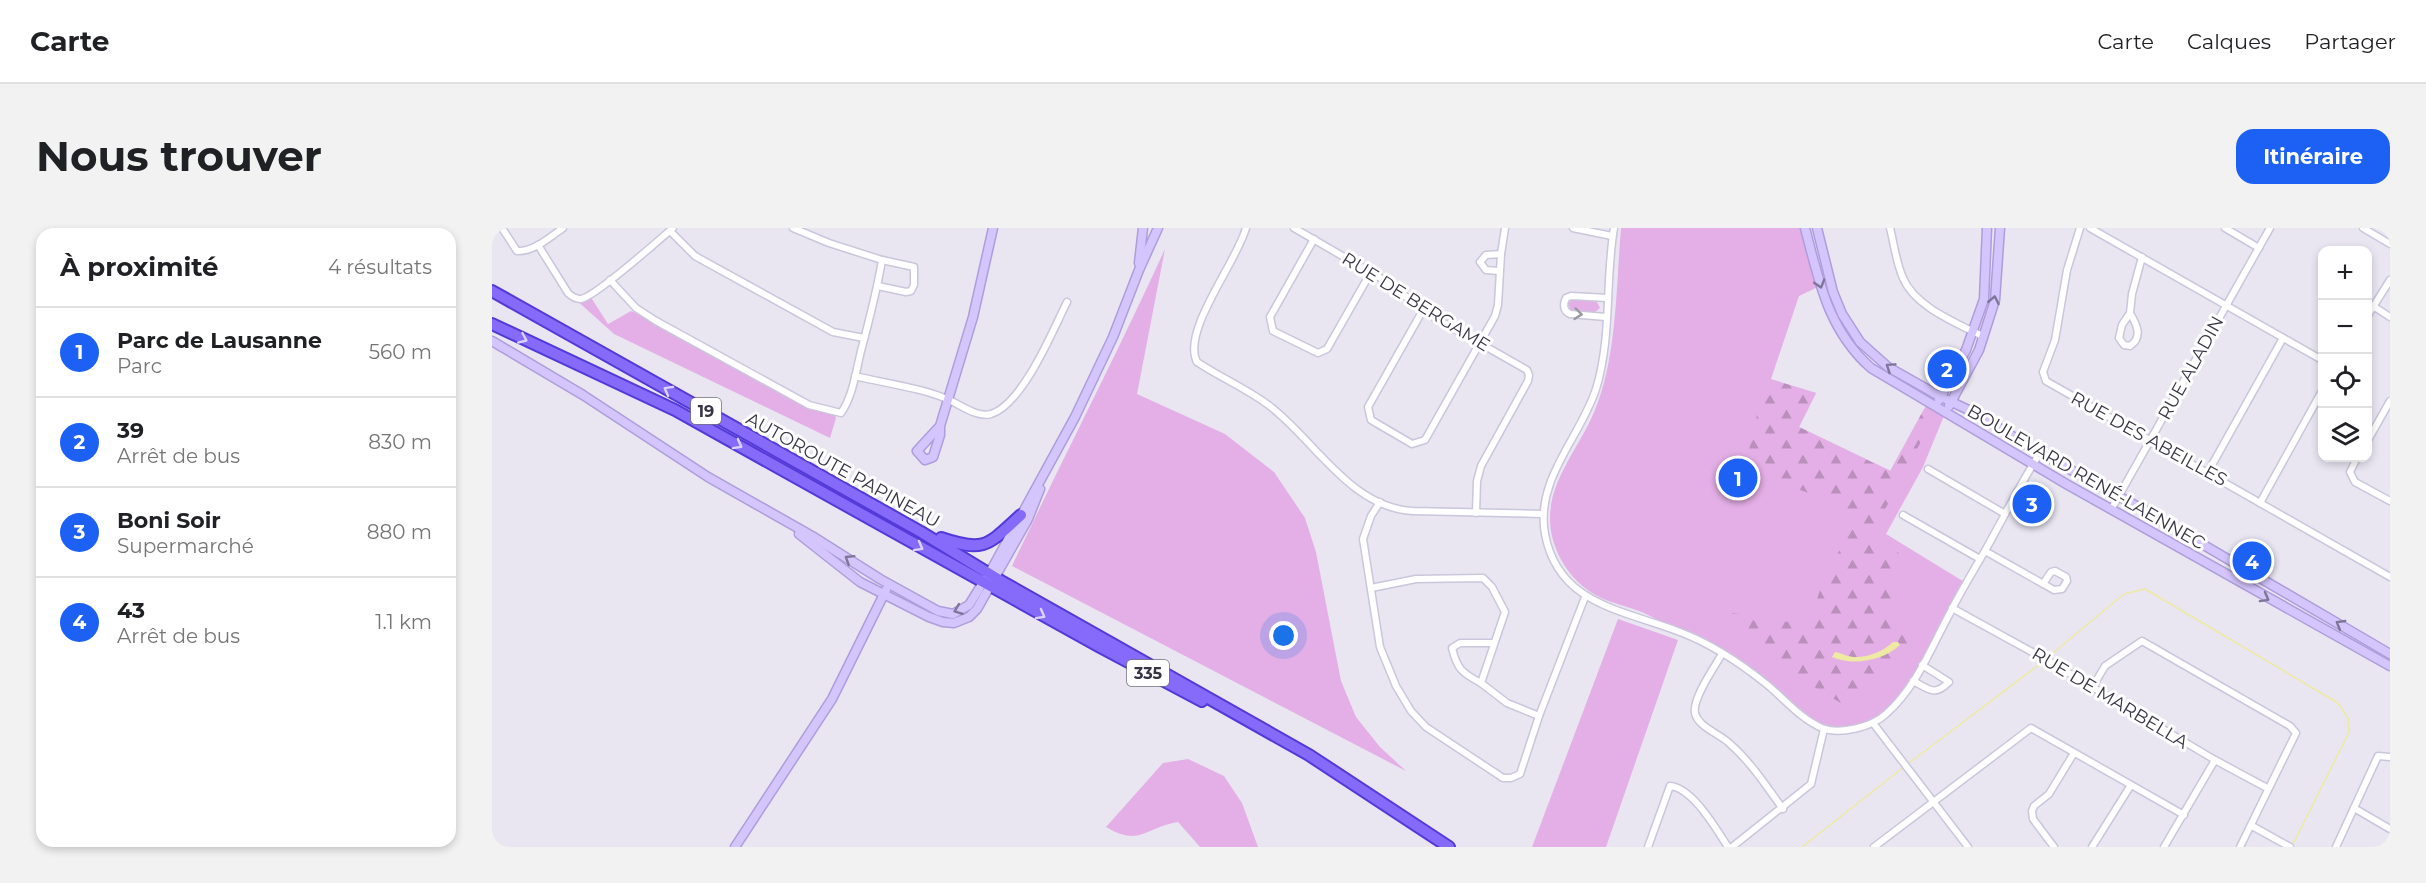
<!DOCTYPE html>
<html lang="fr">
<head>
<meta charset="utf-8">
<style>
	:root { --surface:#fff; --page:#f2f2f2; --text:#202124; --muted:#757577; --line:#e0e0e0; --accent:#1c61f3 }
	body { margin:0; font-family:Montserrat,sans-serif; background:var(--page); color:var(--text) }
	.controls { position:absolute; right:18px; top:18px; display:grid; overflow:hidden; border-radius:12px; box-shadow:0 3px 9px #0003 }
	.controls button { width:54px; height:54px; display:grid; place-items:center; padding:0; border:0; border-bottom:2px solid var(--line); background:var(--surface); color:var(--text); font:30px sans-serif }
	.you { position:absolute; left:792px; top:408px; width:21px; height:21px; margin:-15px; border:4px solid #fff; border-radius:50%; background:#1a73e8; box-shadow:0 0 0 9px #1a73e833 }
	.badge { display:grid; place-items:center; width:39px; height:39px; border-radius:50%; background:var(--accent); color:#fff; font-size:20px; font-weight:700 }
	.pin { position:absolute; translate:-50% -50%; border:3px solid #fff; box-shadow:0 2px 6px #0006 }
	.list { margin:0; padding:0; list-style:none }
	h2 { display:flex; justify-content:space-between; align-items:center; height:78px; margin:0; padding:0 24px; font-size:26px }
	h2 small { font-size:20px; font-weight:400; color:var(--muted) }
	.list li { display:grid; grid-template-columns:39px 1fr auto; gap:18px; align-items:center; box-sizing:border-box; height:90px; padding:0 24px; border-top:2px solid var(--line) }
	.list b { display:block; font-size:22px; white-space:nowrap }
	.list p { margin:0; font-size:20px; white-space:nowrap; color:var(--muted) }
	.list em { font-size:20px; font-style:normal; color:var(--muted) }
	.icon { flex:none; width:33px; height:33px; fill:none; stroke:currentColor; stroke-width:2; stroke-linecap:round; stroke-linejoin:round }
	.map { position:relative; flex:none; width:1898px; height:619px; overflow:hidden; border-radius:18px }
	header { display:flex; align-items:center; gap:36px; box-sizing:border-box; height:84px; padding:0 30px; background:var(--surface); border-bottom:2px solid var(--line) }
	header strong { font-size:28px }
	nav { display:flex; gap:33px; margin-inline-start:auto; font-size:21px }
	.intro { display:flex; align-items:center; justify-content:space-between; box-sizing:border-box; height:144px; padding:0 36px }
	h1 { margin:0; font-size:42px }
	.button { padding:15px 27px; border-radius:18px; background:var(--accent); color:#fff; font-size:21px; font-weight:700 }
	main { display:flex; gap:36px; padding:0 36px }
	aside { flex:1; background:var(--surface); border-radius:18px; box-shadow:0 3px 9px #0003 }
	.map>svg:first-child { display:block }
</style>
</head>
<body>
<header>
<strong>Carte</strong>
<nav><a>Carte</a><a>Calques</a><a>Partager</a></nav>
</header>
<div class="intro"><h1>Nous trouver</h1><a class="button">Itinéraire</a></div>
<main>
<aside>
<h2>À proximité<small>4 résultats</small></h2>
<ul class="list">
<li><span class="badge">1</span><div><b>Parc de Lausanne</b><p>Parc</p></div><em>560 m</em></li>
<li><span class="badge">2</span><div><b>39</b><p>Arrêt de bus</p></div><em>830 m</em></li>
<li><span class="badge">3</span><div><b>Boni Soir</b><p>Supermarché</p></div><em>880 m</em></li>
<li><span class="badge">4</span><div><b>43</b><p>Arrêt de bus</p></div><em>1.1 km</em></li>
</ul>
</aside>
<div class="map">
<svg width="1898" height="619" viewBox="0 0 1898 619">
	<defs>
		<pattern id="forest-firs" width="22" height="20" patternUnits="userSpaceOnUse" patternTransform="scale(1.5)"><rect width="22" height="20" fill="#e4afe6"/><path d="M5 1l3.5 6h-7zM16 11l3.5 6h-7z" fill="#ba8fbc"/></pattern>
	</defs>
	<rect width="100%" height="100%" fill="#e9e6f2"/>
	<!-- green -->
	<g fill="#e4afe6">
		<path d="M1129 0H1309L1328 58 1307 68 1279 151 1324 165 1307 199 1399 243 1436 174 1454 183 1431 239 1394 306 1474 355C1453 395 1434 437 1405 472 1401 477 1396 485 1391 489 1383 494 1366 499 1357 501 1318 509 1294 469 1266 450 1229 425 1191 404 1152 385 1134 377 1114 375 1097 363 1080 351 1067 333 1061 312 1048 265 1080 231 1099 191 1125 138 1124 59 1129 0Z"/>
		<path d="M673 21 645 166 733 206 782 244 813 290 824 324 849 453 864 489 888 519 914 543 520 338C570 232 624 128 673 21Z"/>
		<path d="M82 70 100 71 116 96 139 83 164 93 317 177 342 185 344 190 338 210 122 106Z"/>
		<path d="M1080 71 1105 74 1108 80 1103 84 1079 82 1076 76Z"/>
		<path d="M1126 391 1186 412 1114 619H1040Z"/>
		<path d="M696 531 732 548 750 575 766 619H708L686 594C652 600 648 619 614 599L671 535Z"/>
	</g>
	<!-- forest -->
	<path fill="url(#forest-firs)" d="M1291 155 1324 165 1307 199 1398 243 1432 181 1443 187 1380 306 1383 313 1405 322 1408 329 1399 383C1411 397 1418 408 1414 428L1388 447 1371 473 1360 477H1352L1319 457 1300 442 1233 398 1231 393 1236 384 1314 397 1317 395 1329 359 1345 326 1353 316V297L1356 287 1352 278 1268 247 1264 241 1258 240 1254 232 1263 200 1266 178Z"/>
	<!-- water -->
	<path fill="#eee9a3" d="M1401 414H1406L1408 417C1391 433 1360 438 1340 429L1343 424C1350 425 1356 429 1362 429 1375 430 1392 423 1401 414Z"/>
	<g fill="none" stroke-linecap="round" stroke-linejoin="round">
		<!-- stream -->
		<g stroke="#eee9a3" stroke-width="1.5">
			<path d="M1555 430 1632 366 1653 361 1846 475 1856 490 1857 504 1800 618"/>
			<path d="M1417 535 1552 433"/>
			<path d="M1310 619 1413 538"/>
		</g>
		<!-- street casing -->
		<g stroke="#cac6db" stroke-width="9">
			<g id="street">
				<path d="M10 0 25 23C42 24 58 9 71 0"/>
				<path d="M301 0 337 15 390 32 422 39V57L419 63 414 64 386 58"/>
				<path d="M754 0C745 34 689 103 705 134 729 150 756 161 779 179 823 213 859 280 921 283L1051 286"/>
				<path d="M802 0 890 51 940 88 1035 142 1037 147 1036 153 989 238 985 253 984 285"/>
				<path d="M1081 0 1120 8"/>
				<path d="M1122 0C1113 53 1120 109 1104 161 1088 210 1043 251 1053 306 1066 377 1132 382 1188 404 1217 415 1248 435 1273 455 1292 470 1307 490 1330 500 1348 507 1380 499 1394 486 1424 460 1440 418 1458 385 1469 363 1482 342 1494 321 1512 289 1528 256 1548 225"/>
				<path d="M1398 0C1402 16 1404 34 1411 50 1423 79 1465 95 1492 109"/>
				<path d="M1588 0 1575 42 1563 112 1551 144 1554 153 1898 349"/>
				<path d="M1598 0 1830 132"/>
				<path d="M1733 0 1767 20"/>
				<path d="M1871 0 1898 16"/>
				<path d="M178 3 203 28 341 104 372 110"/>
				<path d="M822 11 778 89 781 103 826 125 835 121 879 44"/>
				<path d="M46 17 76 65C80 69 83 71 89 71 103 69 167 12 181 0"/>
				<path d="M1007 43 994 42 988 34 994 27 1009 26"/>
				<path d="M118 52 144 80 164 93 317 177 349 185C361 168 364 143 369 123 377 93 385 63 390 32"/>
				<path d="M1881 78 1898 89"/>
				<path d="M931 82 876 179 879 192 920 216 933 212 1003 88 1006 77 1009 26 1013 0"/>
				<path d="M1638 85C1645 97 1651 109 1638 118L1632 117 1627 110 1630 97 1638 85 1640 66 1650 29"/>
				<path d="M1876 87 1898 52"/>
				<path d="M1114 89 1078 86C1071 83 1071 76 1074 70L1079 68 1116 70"/>
				<path d="M363 148C391 155 431 160 457 172 469 177 485 190 499 186 531 176 561 102 575 74"/>
				<path d="M1876 212 1898 173"/>
				<path d="M1865 230 1858 244 1863 254 1898 273"/>
				<path d="M1436 241 1513 286"/>
				<path d="M1716 244 1791 110"/>
				<path d="M888 274 879 288 871 311 888 419 904 458 919 483 934 499 1011 550H1019L1028 546 1047 488 1093 369"/>
				<path d="M1768 275 1830 163"/>
				<path d="M1620 280 1778 0"/>
				<path d="M1411 287 1488 331"/>
				<path d="M1493 323 1562 362 1570 361 1575 353 1574 349 1563 343 1559 344 1551 356"/>
				<path d="M879 360 924 351 991 350 1000 359 1013 384 989 455C970 445 965 441 960 420L968 415H1002"/>
				<path d="M1460 380 1560 435 1723 532 1775 560"/>
				<path d="M1230 426C1223 438 1200 471 1203 485 1206 499 1228 506 1237 515 1259 534 1274 558 1291 581"/>
				<path d="M1421 453C1437 461 1442 469 1457 454L1430 437"/>
				<path d="M989 455 1015 475 1047 488"/>
				<path d="M1600 460 1613 438 1650 413 1798 498 1804 505 1748 619"/>
				<path d="M1381 495 1476 619"/>
				<path d="M1862 580 1898 601"/>
				<path d="M1760 598 1798 619"/>
				<path d="M1156 619 1178 558C1201 560 1224 601 1236 619"/>
				<path d="M1240 619 1319 556 1332 501"/>
				<path d="M1382 619 1539 500 1692 587"/>
				<path d="M1562 619 1541 591 1540 583 1542 578 1557 566 1582 525"/>
				<path d="M1600 619 1639 557"/>
				<path d="M1672 619 1723 532"/>
				<path d="M1844 619 1886 528 1898 529"/>
			</g>
		</g>
		<!-- secondary casing -->
		<g stroke="#ae9dda" stroke-width="11">
			<g id="secondary">
				<path d="M1313 0C1327 53 1336 102 1379 140L1576 257 1898 438"/>
				<path d="M1325 0 1341 64 1350 86 1368 114 1396 139 1449 169 1481 184 1548 225 1652 282 1898 426"/>
				<path d="M647 35 651 0"/>
				<path d="M0 113 91 167 216 249 320 308 388 351 446 383 461 386 477 377 502 337 583 189 621 109 647 42 666 0"/>
				<path d="M1447 172 1474 122 1492 71 1495 0"/>
				<path d="M1457 178 1487 122 1503 72 1508 0"/>
				<path d="M448 198 425 223 433 232 441 229 448 207V198L481 89 501 0"/>
				<path d="M307 306 368 354 437 389 451 394 462 395 477 389 485 381 536 291 548 261"/>
				<path d="M243 619 340 471 394 362"/>
			</g>
		</g>
		<!-- highway casing -->
		<g stroke="#533ad8" stroke-width="14">
			<g id="highway">
				<path d="M0 63 429 304 509 353 817 527 957 619"/>
				<path d="M0 96 183 182 608 419 710 473"/>
				<path d="M449 310C493 325 496 317 529 287"/>
			</g>
		</g>
		<!-- street -->
		<use href="#street" stroke="#fff" stroke-width="6"/>
		<!-- secondary -->
		<use href="#secondary" stroke="#d5c5fd" stroke-width="8"/>
		<!-- highway -->
		<use href="#highway" stroke="#866af9" stroke-width="10"/>
	</g>
	<!-- one-way arrows -->
	<defs><path id="oneway-chevron" d="M-2-3.5L2.5 0L-2 3.5" fill="none" stroke-width="1.6" stroke-linecap="round" stroke-linejoin="round" transform="scale(1.5)"/></defs>
	<g stroke="#7e7698">
		<use href="#oneway-chevron" transform="translate(1328 56) rotate(73)"/>
		<use href="#oneway-chevron" transform="translate(1502 72) rotate(-79)"/>
		<use href="#oneway-chevron" transform="translate(1398 139) rotate(-146)"/>
		<use href="#oneway-chevron" transform="translate(357 331) rotate(-148)"/>
		<use href="#oneway-chevron" transform="translate(1773 370) rotate(29)"/>
		<use href="#oneway-chevron" transform="translate(466 382) rotate(159)"/>
		<use href="#oneway-chevron" transform="translate(1848 396) rotate(-150)"/>
	</g>
	<use stroke="#9b9aa2" href="#oneway-chevron" transform="translate(1086 86) rotate(6)"/>
	<g stroke="#dbd2fd">
		<use href="#oneway-chevron" transform="translate(31 111) rotate(24)"/>
		<use href="#oneway-chevron" transform="translate(176 162) rotate(-151)"/>
		<use href="#oneway-chevron" transform="translate(246 217) rotate(29)"/>
		<use href="#oneway-chevron" transform="translate(427 319) rotate(29)"/>
		<use href="#oneway-chevron" transform="translate(549 387) rotate(29)"/>
	</g>
	<g text-anchor="middle" stroke-width="6" stroke-linejoin="round" paint-order="stroke">
		<!-- shield labels -->
		<g fill="#fff" stroke="#73727d" stroke-width="1.5">
			<rect x="199" y="170" width="30" height="26" rx="4.5"/>
			<rect x="635" y="432" width="42" height="26" rx="4.5"/>
		</g>
		<g font-size="16" font-weight="bold" fill="#373545">
			<text x="214" y="189">19</text>
			<text x="656" y="451">335</text>
		</g>
		<!-- street labels -->
		<g font-size="18" fill="#373545" stroke="#fff">
			<text transform="translate(924 74) rotate(32)" y="6">RUE DE BERGAME</text>
			<text transform="translate(1699 140) rotate(-61)" y="6">RUE ALADIN</text>
			<text transform="translate(1657 211) rotate(29)" y="6">RUE DES ABEILLES</text>
			<text transform="translate(351 242) rotate(29)" y="6">AUTOROUTE PAPINEAU</text>
			<text transform="translate(1594 249) rotate(30)" y="6">BOULEVARD RENÉ-LAENNEC</text>
			<text transform="translate(1618 470) rotate(31)" y="6">RUE DE MARBELLA</text>
		</g>
	</g>
</svg>
<div class="controls">
<button>+</button>
<button>−</button>
<button><svg class="icon" aria-label="locate" viewBox="0 0 24 24"><circle cx="12" cy="12" r="6"/><path d="M12 2v4M12 18v4M2 12h4M18 12h4"/></svg></button>
<button><svg class="icon" aria-label="layers" viewBox="0 0 24 24"><path d="M12 4l9 5-9 5-9-5zM3 14l9 5 9-5"/></svg></button>
</div>
<div class="you"></div>
<div class="pin badge" style="left:1246px;top:250px">1</div>
<div class="pin badge" style="left:1455px;top:141px">2</div>
<div class="pin badge" style="left:1540px;top:276px">3</div>
<div class="pin badge" style="left:1760px;top:333px">4</div>
</div>
</main>
</body>
</html>
